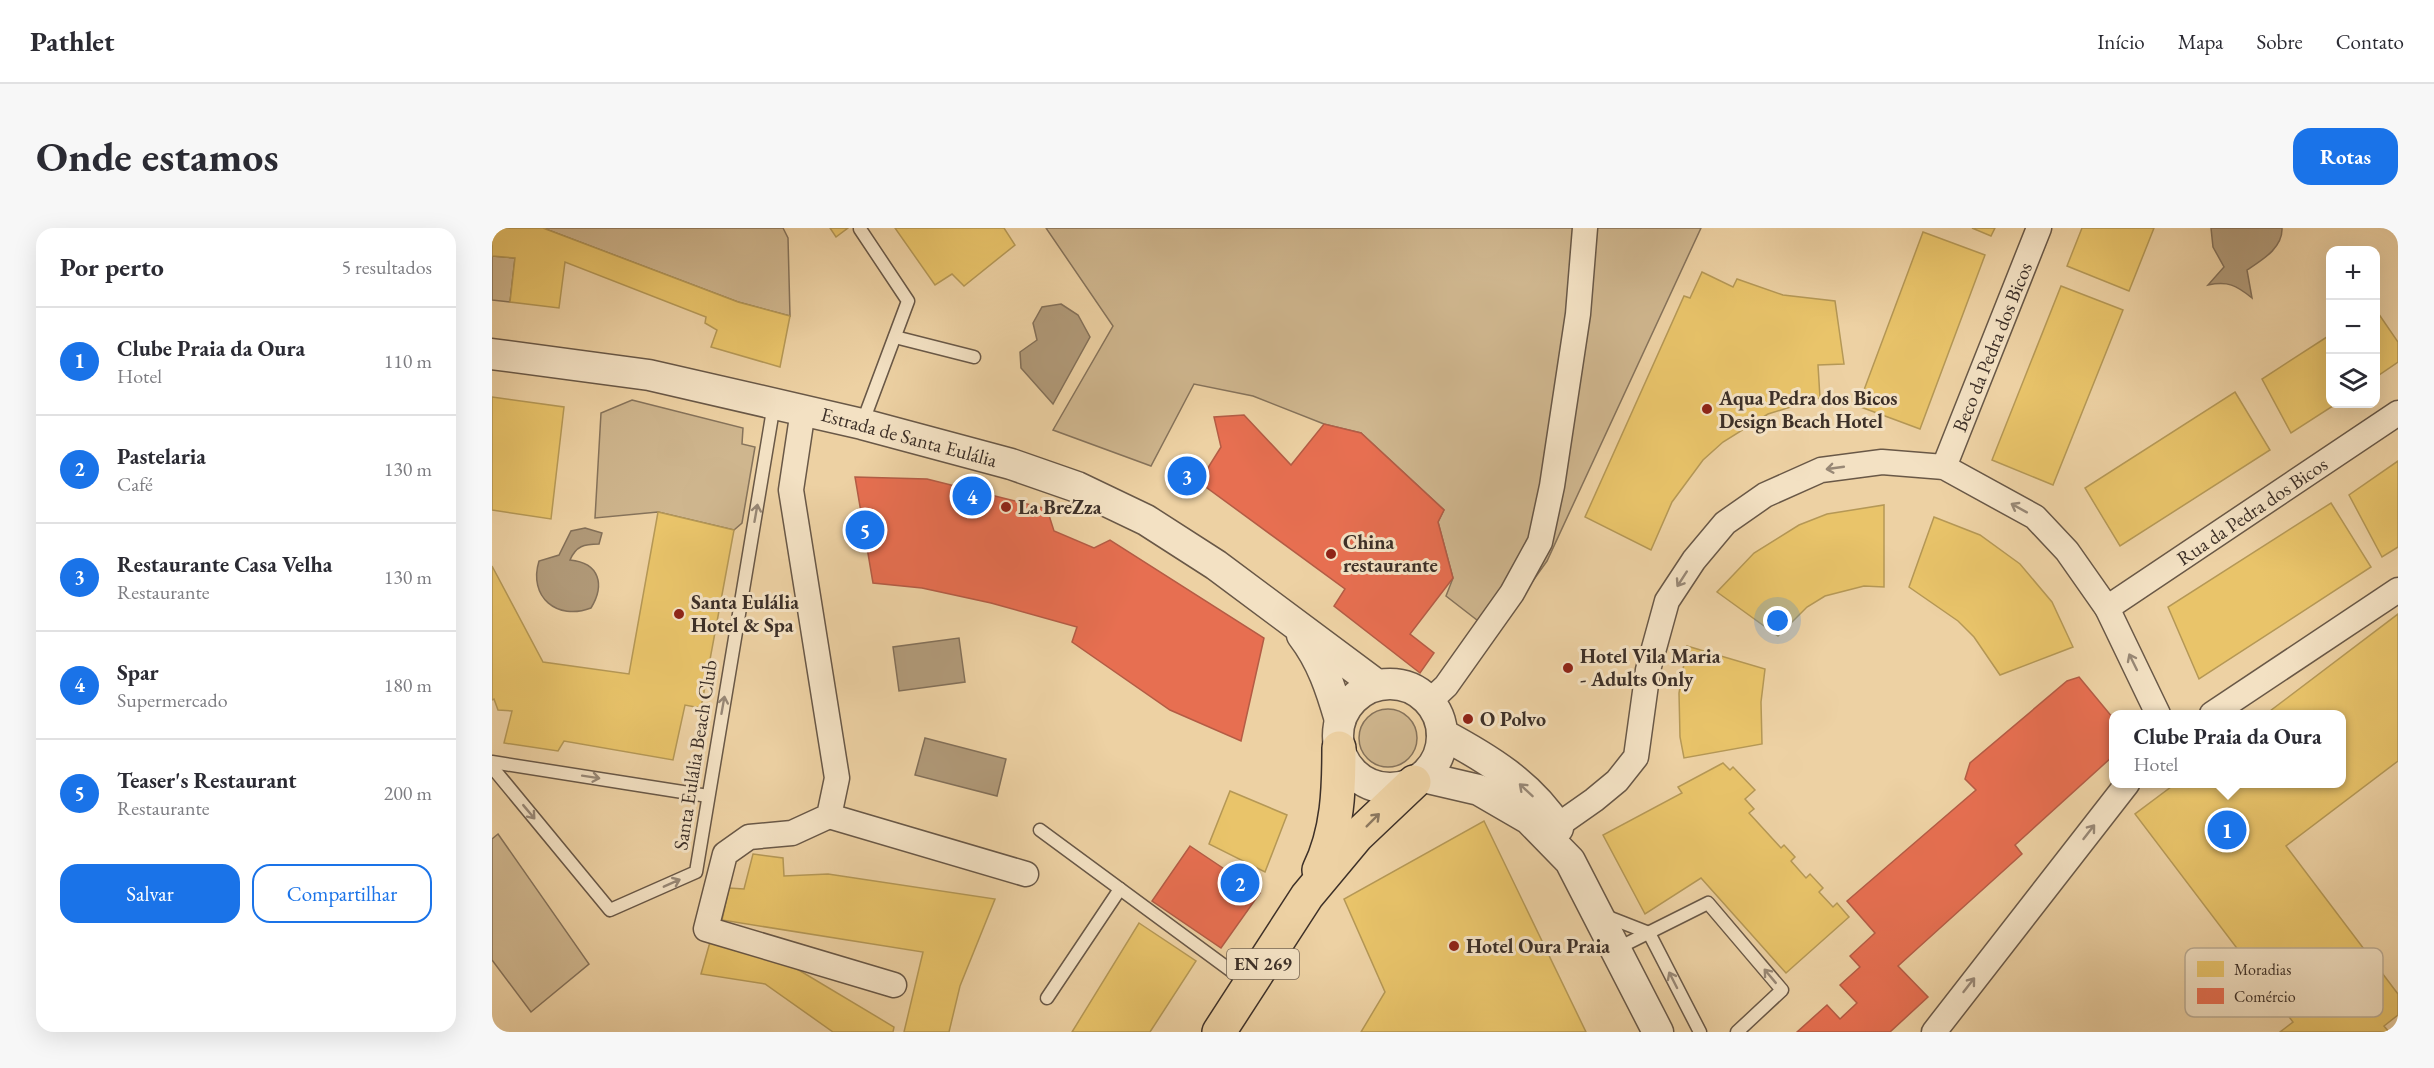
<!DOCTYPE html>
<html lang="pt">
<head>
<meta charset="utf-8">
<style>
	:root { --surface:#fff; --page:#f7f7f7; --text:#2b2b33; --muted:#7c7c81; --line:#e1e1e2; --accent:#1a73e8 }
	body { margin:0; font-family:"EB Garamond",serif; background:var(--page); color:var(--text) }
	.controls { position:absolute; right:18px; top:18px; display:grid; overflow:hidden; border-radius:12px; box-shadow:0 6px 24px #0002 }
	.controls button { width:54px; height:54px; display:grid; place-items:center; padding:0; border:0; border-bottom:2px solid var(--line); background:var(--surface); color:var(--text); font:30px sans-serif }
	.you { position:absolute; left:1286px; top:393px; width:21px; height:21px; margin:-15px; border:4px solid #fff; border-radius:50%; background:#1a73e8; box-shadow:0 0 0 9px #1a73e833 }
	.badge { display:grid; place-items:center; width:39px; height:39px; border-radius:50%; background:var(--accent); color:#fff; font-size:20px; font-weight:700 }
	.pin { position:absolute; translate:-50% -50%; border:3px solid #fff; box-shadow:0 2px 6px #0006 }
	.popup { position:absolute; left:1617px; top:482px; width:237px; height:78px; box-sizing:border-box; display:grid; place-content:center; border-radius:12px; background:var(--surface); filter:drop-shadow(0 2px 4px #0005); font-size:20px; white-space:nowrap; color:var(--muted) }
	.popup b { font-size:22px; color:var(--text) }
	.popup::after { content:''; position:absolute; left:50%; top:100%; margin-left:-12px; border:12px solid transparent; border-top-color:var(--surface) }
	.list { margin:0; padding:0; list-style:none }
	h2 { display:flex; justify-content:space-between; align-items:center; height:78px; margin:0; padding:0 24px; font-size:26px }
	h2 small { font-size:20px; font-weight:400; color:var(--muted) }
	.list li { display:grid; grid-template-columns:39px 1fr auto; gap:18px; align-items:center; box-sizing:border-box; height:108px; padding:0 24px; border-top:2px solid var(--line) }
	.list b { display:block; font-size:22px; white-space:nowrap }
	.list p { margin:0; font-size:20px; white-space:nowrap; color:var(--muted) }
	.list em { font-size:20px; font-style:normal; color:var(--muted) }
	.actions { display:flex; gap:12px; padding:18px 24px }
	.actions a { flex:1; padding:14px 0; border:2px solid var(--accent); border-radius:18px; text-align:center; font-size:21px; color:var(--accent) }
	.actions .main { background:var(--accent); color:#fff }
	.icon { flex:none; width:33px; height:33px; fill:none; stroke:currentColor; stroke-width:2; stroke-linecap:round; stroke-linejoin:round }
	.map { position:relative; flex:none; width:1906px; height:804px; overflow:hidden; border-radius:18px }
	header { display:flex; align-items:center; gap:36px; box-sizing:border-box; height:84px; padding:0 30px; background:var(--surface); border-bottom:2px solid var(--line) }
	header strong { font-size:28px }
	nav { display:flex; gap:33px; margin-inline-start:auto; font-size:21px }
	.intro { display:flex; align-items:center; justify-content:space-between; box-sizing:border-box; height:144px; padding:0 36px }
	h1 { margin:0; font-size:42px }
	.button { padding:15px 27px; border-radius:18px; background:var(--accent); color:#fff; font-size:21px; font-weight:700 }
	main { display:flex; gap:36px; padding:0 36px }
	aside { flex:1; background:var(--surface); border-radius:18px; box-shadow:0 6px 24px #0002 }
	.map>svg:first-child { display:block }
</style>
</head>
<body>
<header>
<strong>Pathlet</strong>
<nav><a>Início</a><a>Mapa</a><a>Sobre</a><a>Contato</a></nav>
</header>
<div class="intro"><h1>Onde estamos</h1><a class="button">Rotas</a></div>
<main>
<aside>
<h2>Por perto<small>5 resultados</small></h2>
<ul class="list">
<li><span class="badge">1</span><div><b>Clube Praia da Oura</b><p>Hotel</p></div><em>110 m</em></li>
<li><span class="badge">2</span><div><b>Pastelaria</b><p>Café</p></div><em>130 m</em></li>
<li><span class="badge">3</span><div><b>Restaurante Casa Velha</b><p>Restaurante</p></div><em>130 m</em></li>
<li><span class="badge">4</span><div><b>Spar</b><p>Supermercado</p></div><em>180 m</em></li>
<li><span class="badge">5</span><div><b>Teaser's Restaurant</b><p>Restaurante</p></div><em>200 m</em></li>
</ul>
<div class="actions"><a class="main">Salvar</a><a>Compartilhar</a></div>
</aside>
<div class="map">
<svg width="1906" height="804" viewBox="0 0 1906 804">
	<rect width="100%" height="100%" fill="#edd1a3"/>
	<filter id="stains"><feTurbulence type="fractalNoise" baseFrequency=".00333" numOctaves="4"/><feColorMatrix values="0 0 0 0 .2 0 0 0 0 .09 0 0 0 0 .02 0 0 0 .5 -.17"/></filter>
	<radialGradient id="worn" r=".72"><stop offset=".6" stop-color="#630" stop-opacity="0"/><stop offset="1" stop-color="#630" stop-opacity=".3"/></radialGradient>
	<!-- green -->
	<g fill="#cfb68e" stroke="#86735b" stroke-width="1.5">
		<path d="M51 0H291L296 10 298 88 246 74Z"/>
		<path d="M554 0H1209L1055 333 1003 406 954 368 961 350 946 294 952 282 869 205 832 196 761 168 702 156 659 238 561 202 621 98Z"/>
		<path d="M0 28 23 30 18 74 0 72Z"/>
		<path d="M140 172 251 200 250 216 263 219 250 295 242 302 166 284 103 290 109 185Z"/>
		<circle cx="896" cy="510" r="29"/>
		<path d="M6 606 97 736 39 784 0 732V611Z"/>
	</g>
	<!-- water -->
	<g fill="#b19a79" stroke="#837059" stroke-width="1.5">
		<path d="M1719 0H1790C1791 20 1770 32 1755 42L1760 70C1744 57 1736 53 1716 57L1732 39 1721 19Z"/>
		<path d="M569 76 586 87 598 109 561 176 529 140 528 124 545 112 541 95 550 79Z"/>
		<path d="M93 300 110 305 107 316C92 316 84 318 78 332 108 335 113 357 99 380 65 393 36 369 47 333L67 327 79 303Z"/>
		<path d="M467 410 473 454 407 463 401 419Z"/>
		<path d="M433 510 514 531 505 568 423 547Z"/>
	</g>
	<!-- homes -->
	<g fill="#e9c46a" stroke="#b59856" stroke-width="1.5">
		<path d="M0 0H51L246 74 298 88 288 139 219 119 225 102 213 95 214 89 73 34 67 80 18 74 23 30 0 28Z"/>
		<path d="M338 0H356L344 9Z"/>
		<path d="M403 0H512L523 17 472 58 460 46 443 57Z"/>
		<path d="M1480 0H1503L1499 8Z"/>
		<path d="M1590 0H1662L1637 63 1575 38Z"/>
		<path d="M1431 4 1493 27 1428 201 1366 178Z"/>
		<path d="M1210 44 1241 59 1245 51 1291 67 1343 73 1352 136 1326 137 1328 170 1276 186 1231 214 1211 232 1180 274 1159 322 1093 289 1192 68 1198 70Z"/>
		<path d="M1569 58 1631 82 1561 257 1500 232Z"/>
		<path d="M1884 82 1906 114V134L1884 149Z"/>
		<path d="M1838 107V176H1844L1799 205 1770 151Z"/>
		<path d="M1743 164 1778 222 1628 318 1593 260Z"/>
		<path d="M0 169 72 179 59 291 0 282Z"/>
		<path d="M1906 233V319L1890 329 1857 267Z"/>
		<path d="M1839 275 1879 339 1707 451 1676 379Z"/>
		<path d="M1392 277V359L1372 358 1333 368 1315 379 1286 408 1225 364 1262 325 1307 297 1335 286Z"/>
		<path d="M166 284 242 302 209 480 193 477 181 532 72 513 66 523 12 515 20 483 6 482 2 471 0 472V338L51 434 137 446Z"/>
		<path d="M1442 289 1488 307 1528 336 1560 374 1581 419 1508 447 1482 409 1466 393 1417 359Z"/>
		<path d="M1906 386V533L1794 618 1906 766V787L1892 798 1897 804H1788L1801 794 1643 586 1683 556H1849V486H1774Z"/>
		<path d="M1195 418 1273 441 1269 474 1270 516 1192 530 1188 509 1187 465Z"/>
		<path d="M1231 535 1238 542 1241 539 1263 562 1253 571 1262 581 1257 585 1289 620 1292 617 1303 629 1299 633 1314 650 1318 646 1331 660 1327 664 1341 679 1345 675 1357 689 1294 745 1209 650 1153 686 1111 607 1190 565 1186 559Z"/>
		<path d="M738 563 795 587 773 644 717 616Z"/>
		<path d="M992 593 1094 804H869L893 764 852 671Z"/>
		<path d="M261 626 291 630 292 648 336 646 503 671 468 758 457 804H412L431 724 230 692 237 660 252 661Z"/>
		<path d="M647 695 704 733 658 804H580Z"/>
		<path d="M218 714 300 738 402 799 401 804H341L273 756 209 746Z"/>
	</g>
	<!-- shops -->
	<g fill="#e76f51" stroke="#b45c45" stroke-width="1.5">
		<path d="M752 187 799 237 832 196 869 205 952 282 946 294 961 350 918 406 942 425 928 445 842 378 853 361 707 254 729 219 722 189Z"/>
		<path d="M363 249 435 251 555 281 562 303 602 320 618 312 772 410 749 513 678 482 580 414 585 399 499 375 430 360 381 355Z"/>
		<path d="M1587 449 1621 490V528L1523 617 1530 626 1406 738 1436 769 1398 804H1305L1335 777 1348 791 1365 775 1348 757 1368 739 1358 728 1383 705 1355 673 1484 562 1473 551 1478 535 1575 453Z"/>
		<path d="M698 618 768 665 729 720 660 673Z"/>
	</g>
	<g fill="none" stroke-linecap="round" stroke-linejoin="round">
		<!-- service casing -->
		<g stroke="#695847" stroke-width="15">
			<g id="service">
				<path d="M368 1 416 73 370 196"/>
				<path d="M403 109 482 129"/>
				<path d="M0 534 216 568"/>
				<path d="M0 539 118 682 204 644 282 176"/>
				<path d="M548 602 757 756"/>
				<path d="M1111 687 1157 705 1208 804"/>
				<path d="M1124 721 1216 675 1290 762 1245 804"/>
				<path d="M555 770 628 661"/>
			</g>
		</g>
		<!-- minor casing -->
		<g stroke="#695847" stroke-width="27">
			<g id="minor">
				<path d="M311 182 299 262 345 550 337 588 300 605 257 609 233 626 214 701 402 757"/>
				<path d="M1452 239 1547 0"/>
				<path d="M1615 380 1906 185"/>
				<path d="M938 473 954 458 1020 365 1048 314 1060 258 1086 86 1093 0"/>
				<path d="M1720 486 1906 362"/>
				<path d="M337 588 534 646"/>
				<path d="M1065 598 1102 572 1125 553 1144 529 1156 442 1175 373 1202 332 1233 295 1273 267 1329 242 1390 234 1452 239 1543 289 1575 323 1615 380 1666 486"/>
				<path d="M1442 804 1635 556"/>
			</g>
		</g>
		<!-- tertiary casing -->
		<g stroke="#695847" stroke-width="33">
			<g id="tertiary">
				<path d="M0 126 157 147 370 196 519 236 585 259 654 292 724 337 885 457"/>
				<path d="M810 407C830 433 839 461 848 492"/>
				<circle cx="898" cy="508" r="52"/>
				<path d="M950 506C995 530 1038 556 1066 600"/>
				<path d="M931 549 987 562 1037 591 1078 633 1166 804"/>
			</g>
		</g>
		<!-- primary casing -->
		<g stroke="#3d3028" stroke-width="36">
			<g id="primary">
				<path d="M827 642C846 603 847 561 847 520"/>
				<path d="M727 804 815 668 865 608 922 554"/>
			</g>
		</g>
		<!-- service -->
		<use href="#service" stroke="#f3e1c3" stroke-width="12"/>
		<!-- minor -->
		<use href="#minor" stroke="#f3e1c3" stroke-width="24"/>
		<!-- tertiary -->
		<use href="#tertiary" stroke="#f3e1c3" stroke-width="30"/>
		<!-- primary -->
		<use href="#primary" stroke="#edd1a3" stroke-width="33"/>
	</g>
	<!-- one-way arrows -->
	<defs><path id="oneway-shaft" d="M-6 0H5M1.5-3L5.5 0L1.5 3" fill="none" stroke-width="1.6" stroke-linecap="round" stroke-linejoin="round" transform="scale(1.5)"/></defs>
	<g stroke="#988876">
		<use href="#oneway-shaft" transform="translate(1343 240) rotate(172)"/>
		<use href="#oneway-shaft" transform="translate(1527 280) rotate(-151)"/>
		<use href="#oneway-shaft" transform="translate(264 285) rotate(-80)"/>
		<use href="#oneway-shaft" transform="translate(1190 351) rotate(123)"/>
		<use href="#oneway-shaft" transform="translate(1641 434) rotate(-116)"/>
		<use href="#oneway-shaft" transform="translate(231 477) rotate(-80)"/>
		<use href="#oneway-shaft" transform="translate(99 549) rotate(9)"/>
		<use href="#oneway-shaft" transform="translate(1034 562) rotate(-137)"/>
		<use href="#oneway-shaft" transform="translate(37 584) rotate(50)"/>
		<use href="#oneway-shaft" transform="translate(1597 604) rotate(-52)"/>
		<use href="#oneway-shaft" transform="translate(180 655) rotate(-24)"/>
		<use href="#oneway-shaft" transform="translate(1278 748) rotate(-130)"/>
		<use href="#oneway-shaft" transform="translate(1181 752) rotate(-117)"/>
		<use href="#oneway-shaft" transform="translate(1477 757) rotate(-52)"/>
	</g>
	<use stroke="#8c785f" href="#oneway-shaft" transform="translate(881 592) rotate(-45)"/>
	<!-- markers -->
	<g fill="#8f2418" stroke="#f3e1c3" stroke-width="2">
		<circle cx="1215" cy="181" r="6"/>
		<circle cx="514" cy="279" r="6"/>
		<circle cx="839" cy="326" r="6"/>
		<circle cx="187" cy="386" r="6"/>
		<circle cx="1076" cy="440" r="6"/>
		<circle cx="976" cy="491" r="6"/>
		<circle cx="962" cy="718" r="6"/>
	</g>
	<g text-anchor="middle" stroke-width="6" stroke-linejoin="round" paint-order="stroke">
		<!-- shield labels -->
		<rect fill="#f3e1c3" stroke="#746556" stroke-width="1.5" x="735" y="721" width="72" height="30" rx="4.5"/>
		<g font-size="18" font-weight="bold" fill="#3d3028">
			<text x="771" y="742">EN 269</text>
		</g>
		<!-- street labels -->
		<g font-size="20" fill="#3d3028" stroke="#f3e1c3">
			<text transform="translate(1500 119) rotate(-68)" y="7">Beco da Pedra dos Bicos</text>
			<text transform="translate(417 209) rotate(15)" y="7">Estrada de Santa Eulália</text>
			<text transform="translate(1760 283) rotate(-34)" y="7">Rua da Pedra dos Bicos</text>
			<text transform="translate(203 527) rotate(-81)" y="7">Santa Eulália Beach Club</text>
		</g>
		<!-- poi labels -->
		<g font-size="20" font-weight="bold" fill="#3d3028" stroke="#f3e1c3" text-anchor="start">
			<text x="1227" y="177">Aqua Pedra dos Bicos<tspan x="1227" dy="23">Design Beach Hotel</tspan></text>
			<text x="526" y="286">La BreZza</text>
			<text x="851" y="321">China<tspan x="851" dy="23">restaurante</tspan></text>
			<text x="199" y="381">Santa Eulália<tspan x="199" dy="23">Hotel &amp; Spa</tspan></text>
			<text x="1088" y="435">Hotel Vila Maria<tspan x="1088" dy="23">- Adults Only</tspan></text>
			<text x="988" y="498">O Polvo</text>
			<text x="974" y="725">Hotel Oura Praia</text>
		</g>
	</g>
	<!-- legend -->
	<rect x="1693" y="720" width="198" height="69" rx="9" fill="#f3e1c3" stroke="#bcac94" stroke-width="1.5"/>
	<rect x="1705" y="733" width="27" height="16" fill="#e9c46a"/>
	<rect x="1705" y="760" width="27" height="16" fill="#e76f51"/>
	<g font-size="16" fill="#3d3028">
		<text x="1742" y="747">Moradias</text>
		<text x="1742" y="774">Comércio</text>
	</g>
	<rect width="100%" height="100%" filter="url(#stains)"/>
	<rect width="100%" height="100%" fill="url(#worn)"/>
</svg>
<div class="controls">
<button>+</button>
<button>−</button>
<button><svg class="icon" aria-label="layers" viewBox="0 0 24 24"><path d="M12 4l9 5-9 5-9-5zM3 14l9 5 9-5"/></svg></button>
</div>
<div class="you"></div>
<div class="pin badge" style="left:1735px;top:602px">1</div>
<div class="popup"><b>Clube Praia da Oura</b>Hotel</div>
<div class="pin badge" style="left:748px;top:655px">2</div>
<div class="pin badge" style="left:695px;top:248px">3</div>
<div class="pin badge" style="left:480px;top:268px">4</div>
<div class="pin badge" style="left:373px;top:302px">5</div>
</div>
</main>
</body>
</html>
